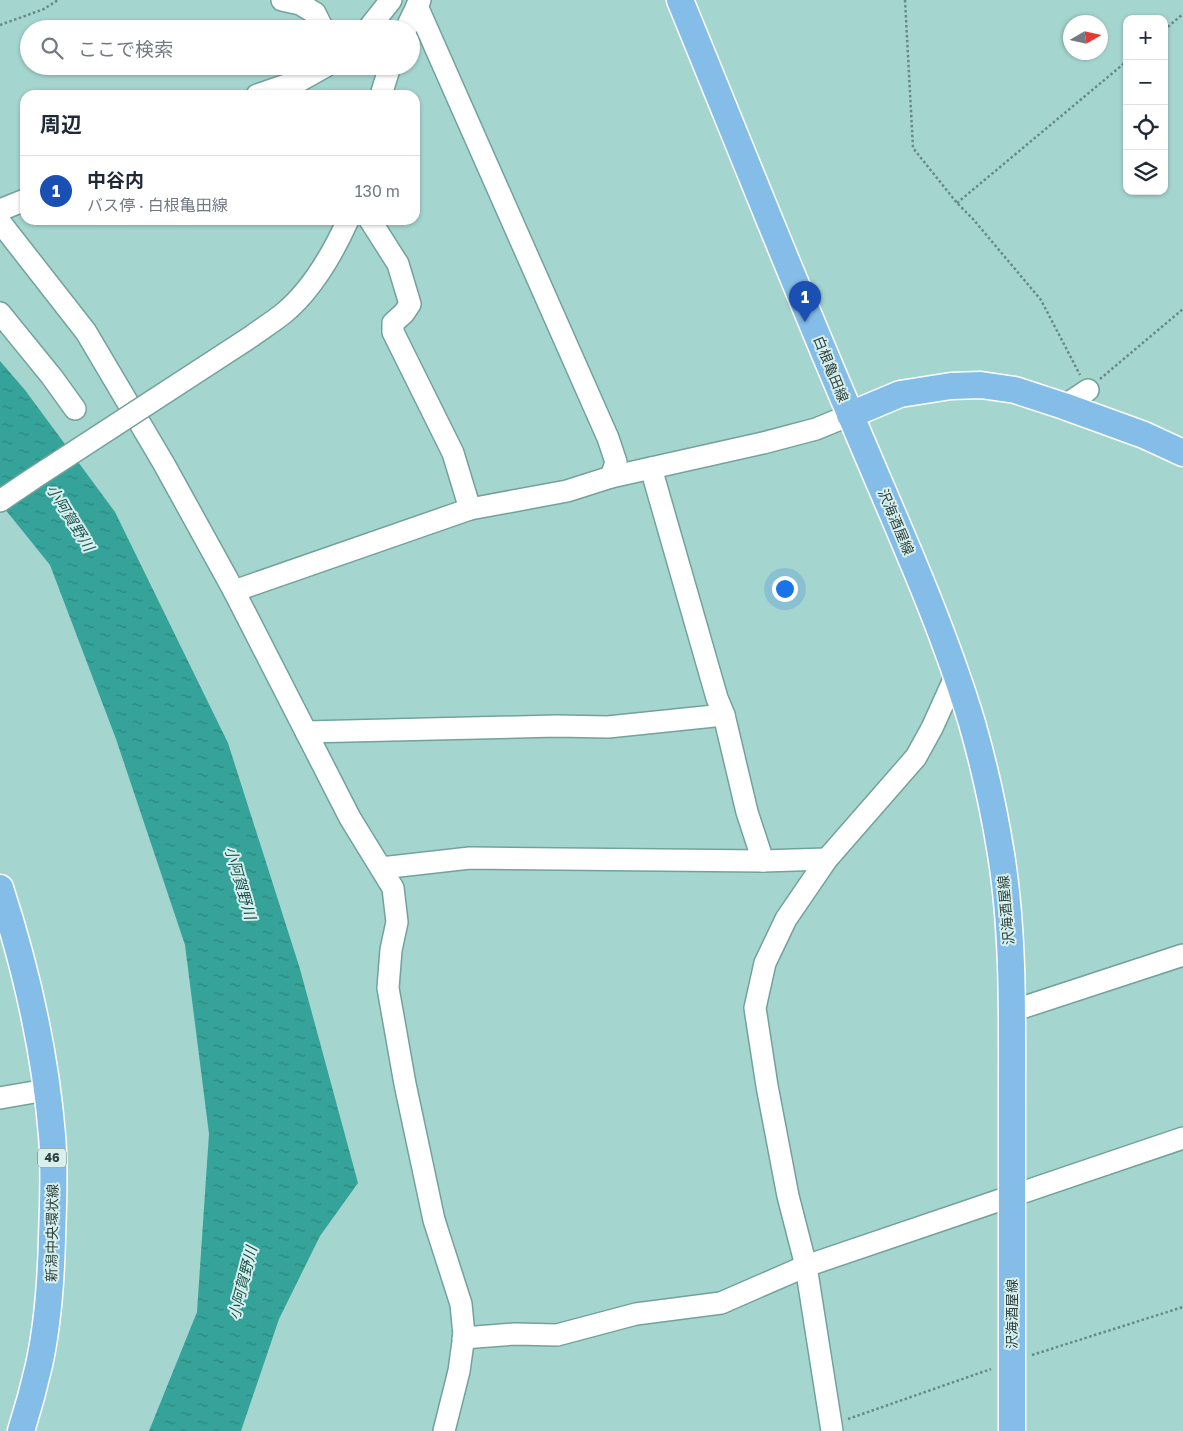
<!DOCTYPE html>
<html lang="ja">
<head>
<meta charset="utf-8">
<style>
	:root { --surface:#fff; --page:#f6f6f7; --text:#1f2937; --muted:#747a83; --line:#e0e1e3; --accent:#111827 }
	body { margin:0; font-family:"Golos Text","Noto Sans JP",sans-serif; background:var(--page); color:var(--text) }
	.controls { position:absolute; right:15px; top:15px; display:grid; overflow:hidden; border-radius:10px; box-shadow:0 1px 4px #0004 }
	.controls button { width:45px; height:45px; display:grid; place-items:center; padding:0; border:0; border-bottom:1px solid var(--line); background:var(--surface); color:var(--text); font:25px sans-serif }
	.compass { position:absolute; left:1063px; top:15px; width:45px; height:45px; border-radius:50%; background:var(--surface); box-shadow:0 1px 4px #0004; rotate:81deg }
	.you { position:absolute; left:784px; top:588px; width:18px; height:18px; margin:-12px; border:4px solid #fff; border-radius:50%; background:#1a73e8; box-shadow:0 0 0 8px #1a73e833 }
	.badge { display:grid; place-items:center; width:32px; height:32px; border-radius:50%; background:var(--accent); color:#fff; font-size:16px; font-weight:700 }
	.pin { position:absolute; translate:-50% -41px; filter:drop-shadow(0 1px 2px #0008) }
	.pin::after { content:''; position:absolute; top:26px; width:18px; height:15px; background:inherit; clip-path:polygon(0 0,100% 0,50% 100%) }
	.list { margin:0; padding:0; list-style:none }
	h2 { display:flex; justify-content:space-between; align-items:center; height:65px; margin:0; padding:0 20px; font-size:21px }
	h2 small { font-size:16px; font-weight:400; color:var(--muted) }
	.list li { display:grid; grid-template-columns:32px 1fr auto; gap:15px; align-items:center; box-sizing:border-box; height:70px; padding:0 20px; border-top:1px solid var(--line) }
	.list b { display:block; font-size:19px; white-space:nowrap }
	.list p { margin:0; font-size:16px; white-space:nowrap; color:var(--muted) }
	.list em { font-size:16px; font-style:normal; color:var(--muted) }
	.icon { flex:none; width:28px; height:28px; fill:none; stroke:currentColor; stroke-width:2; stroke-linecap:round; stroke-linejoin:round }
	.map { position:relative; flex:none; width:1183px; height:1431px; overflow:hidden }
	.search { position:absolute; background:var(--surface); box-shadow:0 1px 4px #0004; left:20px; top:20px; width:400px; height:55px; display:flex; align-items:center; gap:12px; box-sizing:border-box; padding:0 18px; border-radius:28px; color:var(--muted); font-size:19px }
	.panel { position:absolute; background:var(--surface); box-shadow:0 1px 4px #0004; left:20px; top:90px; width:400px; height:135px; border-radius:15px }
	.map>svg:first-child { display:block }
</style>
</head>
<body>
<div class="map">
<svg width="1183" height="1431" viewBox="0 0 1183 1431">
	<defs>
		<pattern id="water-ripples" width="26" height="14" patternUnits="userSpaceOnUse" patternTransform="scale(1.25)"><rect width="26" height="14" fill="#35a399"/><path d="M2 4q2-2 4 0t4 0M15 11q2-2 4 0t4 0" fill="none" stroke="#2d867e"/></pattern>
	</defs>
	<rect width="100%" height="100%" fill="#a5d5cf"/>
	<!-- water -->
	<path fill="url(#water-ripples)" d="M0 361 25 390 115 512 228 743 300 969 358 1183 320 1236 279 1319 241 1431H149L197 1312 209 1134 185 945 116 739 50 565 0 503Z"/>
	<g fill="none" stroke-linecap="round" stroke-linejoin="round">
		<!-- minor casing -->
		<g stroke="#73a29c" stroke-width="24">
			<g id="minor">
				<path d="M282 0 300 4 315 13 323 29"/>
				<path d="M417 6 608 438 616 462 611 477"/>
				<path d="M368 29 391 0"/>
				<path d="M406 29 420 0"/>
				<path d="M257 95 301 80 326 66"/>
				<path d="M381 95 390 66"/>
				<path d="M0 210 25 200"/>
				<path d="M370 220 398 264 410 304 404 313 393 323V332L453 453 470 509"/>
				<path d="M0 222 86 332 164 464 234 591 350 818 393 888 397 922 391 950 388 988 405 1084 434 1220 461 1304 464 1335 459 1371 444 1431"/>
				<path d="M0 313 52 377 75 409"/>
				<path d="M1064 406 1088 390"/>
				<path d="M651 468 717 698 724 715 747 812 763 861"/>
				<path d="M0 501 34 478"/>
				<path d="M234 591 470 509 567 491 611 477 763 443 816 429 850 415"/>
				<path d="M306 732 557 726 608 727 724 715"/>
				<path d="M381 868 470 858 763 861 827 859"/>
				<path d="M1012 1011 1183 955"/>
				<path d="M0 1098 46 1090"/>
				<path d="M463 1338 515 1334 557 1335 636 1314 721 1303 806 1266 1183 1138"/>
				<path d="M832 1431 806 1266 788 1196 767 1086 755 1008 765 963 786 919 827 859 916 757 932 728 956 675"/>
			</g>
		</g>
		<!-- major casing -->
		<g stroke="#fff" stroke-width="29">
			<g id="major">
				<path d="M680 0C737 139 792 278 851 416 893 517 940 617 972 723 984 765 994 810 1001 854 1014 935 1012 1019 1012 1101 1012 1211 1012 1321 1012 1431"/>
				<path d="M850 415 900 394 951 386 981 385 1015 390 1064 406 1144 435 1183 453"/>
				<path d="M0 888C26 968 45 1051 52 1135 55 1169 53 1204 52 1238 51 1280 48 1324 39 1365 34 1387 28 1409 21 1431"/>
			</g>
		</g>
		<!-- path -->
		<g stroke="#688a85" stroke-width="2.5" stroke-dasharray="2.5 2.5" stroke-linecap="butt">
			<path d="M905 0 913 148 957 203 973 219 1041 300 1080 375"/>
			<path d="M0 25 44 9 58 0"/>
			<path d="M1164 30 1183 14"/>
			<path d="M957 203 1127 61"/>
			<path d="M1100 379 1183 309"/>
			<path d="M1032 1355 1183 1307"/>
			<path d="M848 1419 991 1369"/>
		</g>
		<!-- minor -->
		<use href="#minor" stroke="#fff" stroke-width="21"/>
		<!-- major -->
		<use href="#major" stroke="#85bde9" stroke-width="26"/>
		<!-- minor-bridge casing -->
		<g stroke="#73a29c" stroke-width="24" stroke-linecap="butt">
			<path id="minor-bridge" d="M34 478 252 336C263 328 274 321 284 313 313 289 333 253 348 220"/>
		</g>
		<!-- minor-bridge -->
		<use href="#minor-bridge" stroke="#fff" stroke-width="21"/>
	</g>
	<g text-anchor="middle" stroke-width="4" stroke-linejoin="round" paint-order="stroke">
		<!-- shield labels -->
		<rect fill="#d8f0ed" stroke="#607672" stroke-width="1" x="38" y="1148.5" width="28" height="19" rx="4"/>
		<g font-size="12" font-weight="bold" fill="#2d413e">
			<text x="52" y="1162">46</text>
		</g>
		<!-- street labels -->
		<g font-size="14" fill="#2d413e" stroke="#d8f0ed">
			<text transform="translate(831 369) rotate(68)" y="5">白根亀田線</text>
			<text transform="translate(896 522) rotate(67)" y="5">沢海酒屋線</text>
			<text transform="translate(1006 910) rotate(-95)" y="5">沢海酒屋線</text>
			<text transform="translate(52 1233) rotate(-89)" y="5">新潟中央環状線</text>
			<text transform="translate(1012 1314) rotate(-90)" y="5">沢海酒屋線</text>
		</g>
		<!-- water labels -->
		<g font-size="15" font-style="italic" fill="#18544f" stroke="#d8f0ed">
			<text transform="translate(70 518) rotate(58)" y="5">小阿賀野川</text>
			<text transform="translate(240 883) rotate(74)" y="5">小阿賀野川</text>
			<text transform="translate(243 1283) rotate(-76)" y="5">小阿賀野川</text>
		</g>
	</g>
</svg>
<div class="controls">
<button>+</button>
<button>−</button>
<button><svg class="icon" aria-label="locate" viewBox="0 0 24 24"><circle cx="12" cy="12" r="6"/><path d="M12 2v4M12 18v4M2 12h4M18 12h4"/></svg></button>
<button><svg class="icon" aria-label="layers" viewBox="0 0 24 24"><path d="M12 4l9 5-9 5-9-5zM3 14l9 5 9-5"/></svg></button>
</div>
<svg class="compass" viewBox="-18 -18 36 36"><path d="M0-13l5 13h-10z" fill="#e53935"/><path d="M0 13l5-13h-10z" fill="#747a83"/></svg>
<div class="you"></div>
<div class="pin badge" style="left:805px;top:322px;background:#1a4fb4">1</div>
<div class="search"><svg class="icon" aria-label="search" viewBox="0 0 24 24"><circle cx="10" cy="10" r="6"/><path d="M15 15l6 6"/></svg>ここで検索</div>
<section class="panel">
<h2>周辺<small></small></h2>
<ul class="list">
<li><span class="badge" style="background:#1a4fb4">1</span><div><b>中谷内</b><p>バス停 · 白根亀田線</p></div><em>130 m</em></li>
</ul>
</section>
</div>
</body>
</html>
